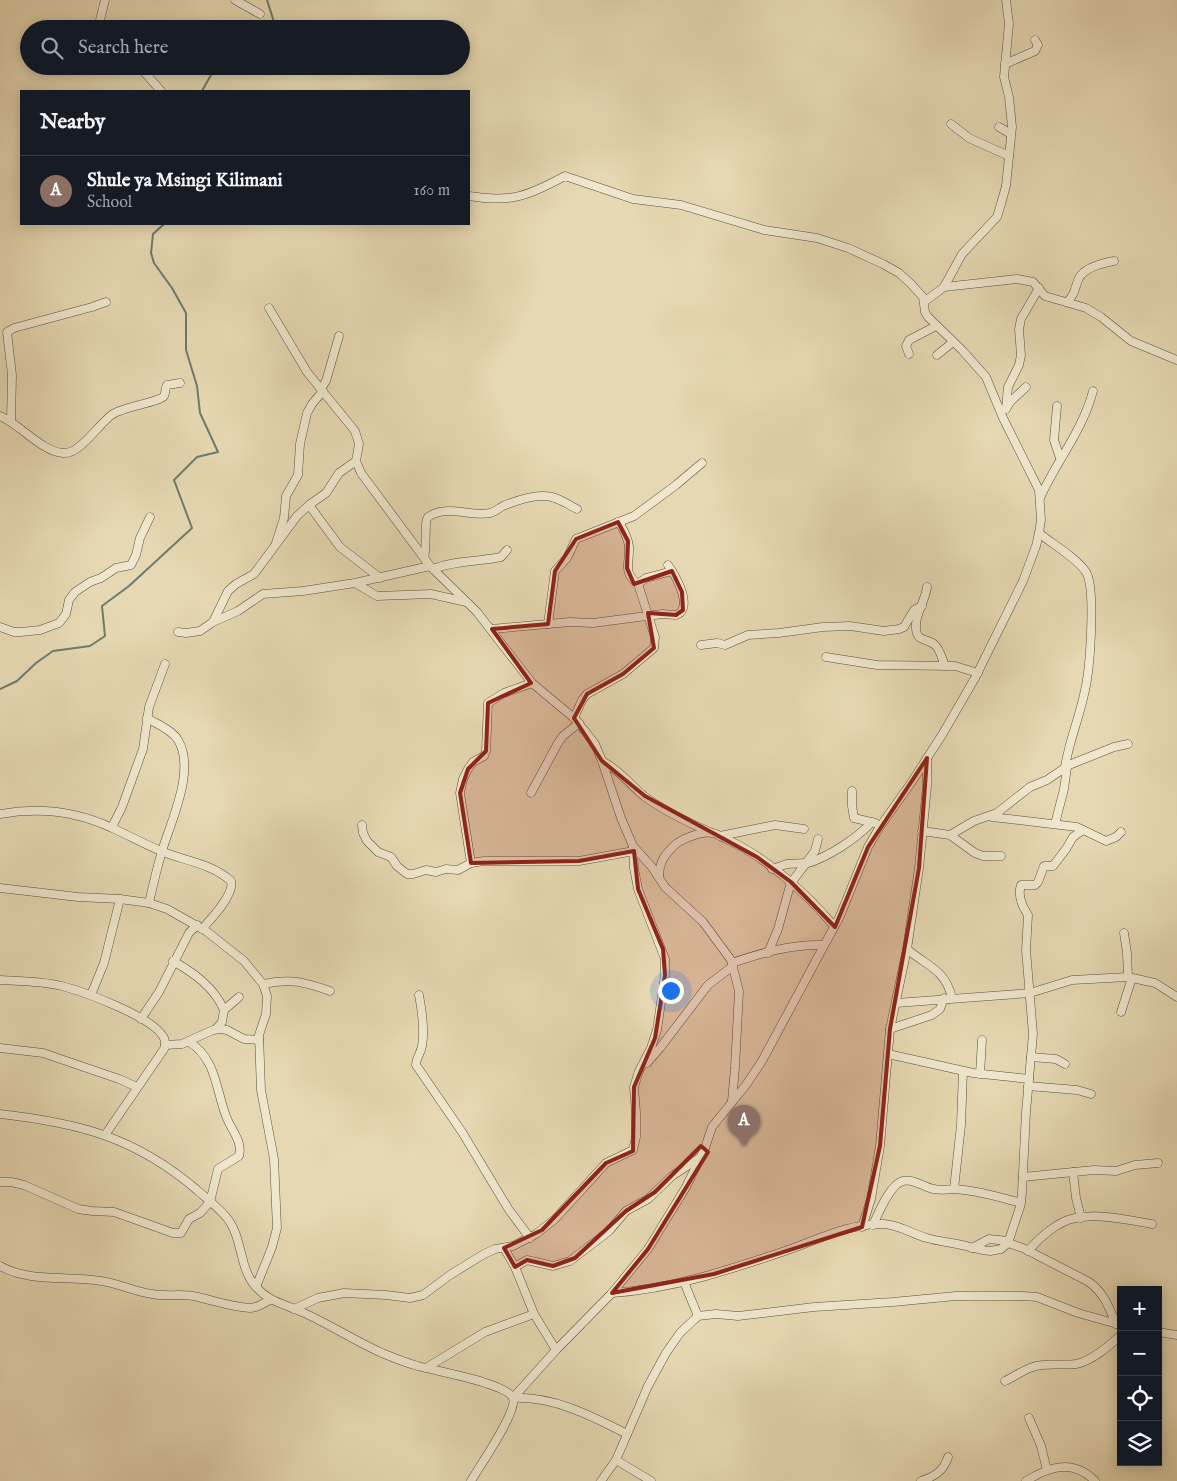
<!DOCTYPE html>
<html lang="en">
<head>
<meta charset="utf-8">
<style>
	:root { --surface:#171b24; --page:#20242c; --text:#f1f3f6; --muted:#9ea1a6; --line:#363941; --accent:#1a73e8 }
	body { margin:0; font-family:"IM FELL English",serif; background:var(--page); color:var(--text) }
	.controls { position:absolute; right:15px; bottom:15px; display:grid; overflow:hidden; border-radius:0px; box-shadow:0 2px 12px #0003 }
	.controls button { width:45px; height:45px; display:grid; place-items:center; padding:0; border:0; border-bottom:1px solid var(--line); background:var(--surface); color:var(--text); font:25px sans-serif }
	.you { position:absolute; left:670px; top:990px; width:18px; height:18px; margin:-12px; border:4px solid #fff; border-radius:50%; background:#1a73e8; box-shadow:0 0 0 8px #1a73e833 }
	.badge { display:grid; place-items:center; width:32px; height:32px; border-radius:50%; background:var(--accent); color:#fff; font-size:16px; font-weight:700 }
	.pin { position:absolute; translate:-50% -41px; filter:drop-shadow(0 1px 2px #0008) }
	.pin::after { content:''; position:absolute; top:26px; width:18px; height:15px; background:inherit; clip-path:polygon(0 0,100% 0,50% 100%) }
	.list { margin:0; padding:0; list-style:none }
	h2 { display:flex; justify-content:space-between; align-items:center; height:65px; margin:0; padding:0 20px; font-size:21px }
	h2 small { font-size:16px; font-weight:400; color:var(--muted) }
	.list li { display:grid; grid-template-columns:32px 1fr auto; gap:15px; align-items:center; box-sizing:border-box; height:70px; padding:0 20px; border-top:1px solid var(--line) }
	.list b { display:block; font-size:19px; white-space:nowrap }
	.list p { margin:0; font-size:16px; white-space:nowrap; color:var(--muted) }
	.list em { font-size:16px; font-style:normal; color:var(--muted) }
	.icon { flex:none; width:28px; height:28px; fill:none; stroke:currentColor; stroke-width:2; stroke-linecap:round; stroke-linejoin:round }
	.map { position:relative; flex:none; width:1177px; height:1481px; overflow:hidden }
	.search { position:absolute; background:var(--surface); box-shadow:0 2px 12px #0003; left:20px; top:20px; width:450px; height:55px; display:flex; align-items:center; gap:12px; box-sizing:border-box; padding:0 18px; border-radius:28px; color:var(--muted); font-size:19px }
	.panel { position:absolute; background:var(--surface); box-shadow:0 2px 12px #0003; left:20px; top:90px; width:450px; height:135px; border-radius:0px }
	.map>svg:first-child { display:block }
</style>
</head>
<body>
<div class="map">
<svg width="1177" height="1481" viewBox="0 0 1177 1481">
	<rect width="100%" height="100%" fill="#e6d8b2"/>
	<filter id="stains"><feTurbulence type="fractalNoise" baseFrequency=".004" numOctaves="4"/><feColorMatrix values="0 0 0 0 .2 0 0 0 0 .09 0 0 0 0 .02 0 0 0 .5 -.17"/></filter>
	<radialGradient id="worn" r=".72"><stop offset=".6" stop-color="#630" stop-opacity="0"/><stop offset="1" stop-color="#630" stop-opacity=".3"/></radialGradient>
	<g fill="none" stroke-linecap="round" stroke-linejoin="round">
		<!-- stream -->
		<g stroke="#6c7c70" stroke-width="2">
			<path d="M267 29 274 22 267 0"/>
			<path d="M202 91 216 66"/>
			<path d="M0 689 17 681 36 663 53 651 90 646 105 636 102 606 129 586 192 528 174 480 197 457 218 452 200 413 197 386 186 350V313L172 288 154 263 151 253 153 234 164 224"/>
		</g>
		<!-- minor casing -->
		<g stroke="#5b4f3b" stroke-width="9">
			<g id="minor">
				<path d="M235 0 260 14"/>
				<path d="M103 29 100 20 105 0"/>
				<path d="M1005 64 1035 51 1038 45 1035 40"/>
				<path d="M139 66 161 91"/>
				<path d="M951 124 969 138 1009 156"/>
				<path d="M999 127 1011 134"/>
				<path d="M469 196C511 203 528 196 565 176L633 199 681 205 764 230 817 238 848 248 883 264 899 273 910 283 923 297 925 312 928 317 962 350 986 377 1003 418 1039 490 1041 520 1039 533 1036 546 1023 581 975 678 942 735 911 783 879 828 868 847 840 916 762 1061 746 1085 712 1127 705 1148 686 1187 648 1249 612 1293 556 1350 513 1398"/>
				<path d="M944 287 1017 279 1033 282 1045 296 1086 308 1101 317 1131 341 1177 360"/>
				<path d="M924 302 944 287 962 254 997 217 1001 204 1006 186 1012 127 1009 97 1004 77 1009 24 1006 0"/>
				<path d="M1067 302C1076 293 1074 289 1079 278 1085 267 1103 263 1114 261"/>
				<path d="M269 308 307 372 355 431 359 444 356 461 361 473 430 566 477 612 532 683 574 718 584 730 595 744 602 761 621 818 633 846 652 867 665 887 703 922 731 960 739 991 735 1068 732 1101"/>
				<path d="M909 354 906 346 909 340 936 326"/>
				<path d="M937 355 953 342"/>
				<path d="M321 389 326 381 339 336"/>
				<path d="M1057 406 1054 440 1060 458"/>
				<path d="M1006 408 1008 387 1019 365 1021 355 1019 329 1021 319 1039 288"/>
				<path d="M1006 409 1010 402 1026 387"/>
				<path d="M0 416C21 425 41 451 63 453 80 455 99 423 113 414 123 407 160 402 164 396 166 392 165 388 167 385L180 383"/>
				<path d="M11 421 12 375 7 332 14 328 92 307 106 302"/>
				<path d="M1040 498C1056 462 1083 430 1093 391"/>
				<path d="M309 505 340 547 380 578"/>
				<path d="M618 522C623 527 629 541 629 548 630 563 622 572 638 584"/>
				<path d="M1039 533C1052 544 1077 558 1086 572 1096 588 1090 669 1085 690 1080 716 1069 741 1065 767"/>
				<path d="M276 543 284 518 286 496 298 475 300 444 307 413 312 404 323 391"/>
				<path d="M424 558C427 549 424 521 428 517 445 504 471 517 490 513 495 512 499 508 503 506 515 501 532 495 545 496 556 496 567 504 577 509"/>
				<path d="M433 569C456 560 477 562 501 557L507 550"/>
				<path d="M355 583 377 596 431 594 466 602"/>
				<path d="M927 587C925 601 917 611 916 624 915 644 927 637 935 645 940 649 942 659 945 666"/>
				<path d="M213 622 228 591 236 584 254 574 297 516 309 505 326 493 339 473 356 461"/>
				<path d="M548 624 555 571 567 558 576 539 634 516 676 485 702 463"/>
				<path d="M0 627 14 632H21L40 630 59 623 66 614 69 600 75 592 90 582 101 578 116 568 131 565 136 555 140 538 150 517"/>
				<path d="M492 629 570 622 593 623 662 614 676 615 680 613C691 602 675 575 668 565"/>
				<path d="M178 632 186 633 200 631 213 622 238 611 263 594 303 591 355 583 430 566"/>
				<path d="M701 645 717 643 725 645 748 635 779 633 823 627 850 626 884 631 899 629 904 627 914 610 922 606"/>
				<path d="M826 657 877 665 955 666 978 673"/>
				<path d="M147 718C157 724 172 730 178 740 196 770 171 821 162 851 157 868 153 885 149 903"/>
				<path d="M574 718 582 700 587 694 623 674 654 648 655 637 638 584 646 578 672 571"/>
				<path d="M602 761C621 771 629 784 644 796 664 811 687 822 710 832"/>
				<path d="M852 791V806L854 818 875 823"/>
				<path d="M531 793 558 743 563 736 579 723"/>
				<path d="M0 814C39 807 76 811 112 828 128 835 144 844 161 851 184 861 211 863 231 881 235 894 211 919 202 929"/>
				<path d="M992 817 1077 827 1106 841 1116 837 1121 832"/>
				<path d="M1055 824 1064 789 1067 767"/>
				<path d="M362 825 363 833 367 841 378 852 391 857 397 866 407 874H413L426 870 436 872 446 869 458 870 471 863 484 861H579L634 851"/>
				<path d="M112 827 122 807 143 749 149 707 165 664"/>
				<path d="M922 831 950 835 975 853 983 856H1001"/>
				<path d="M950 835 974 821 997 813 1030 787 1047 780 1069 765 1114 747 1128 744"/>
				<path d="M720 836 775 825 804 829"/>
				<path d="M471 863 460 793 463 779 468 769 473 762 484 756 486 751 488 703 504 693 532 683"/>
				<path d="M805 864C827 858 856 839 872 822"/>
				<path d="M772 869 787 864 806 863"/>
				<path d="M659 877C659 862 665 854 676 844 684 838 702 831 712 833 716 833 722 837 726 839 766 857 806 893 834 926"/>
				<path d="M791 883 815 851 818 839"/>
				<path d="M0 888 78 897 120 899 149 903 167 909 206 931 244 961 263 984 267 996 266 1014 259 1035 261 1090 274 1159 277 1228 272 1247 256 1287"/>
				<path d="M1124 933 1127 953 1128 977"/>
				<path d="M907 949C928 967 945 969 952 998"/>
				<path d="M768 953 778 929 791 882"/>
				<path d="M173 961C194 973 214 987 224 1010"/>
				<path d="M732 963C761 953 792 944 823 945"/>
				<path d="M0 980C20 981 42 981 62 986 84 992 154 1017 164 1038 166 1042 165 1045 164 1049L105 1135"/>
				<path d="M263 984C290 978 305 982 330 991"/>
				<path d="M91 995 104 963 120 899"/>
				<path d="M419 995C422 1011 425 1030 422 1046 421 1053 416 1058 416 1065L462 1132 509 1210 530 1238"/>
				<path d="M896 1003 1030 993 1072 980 1128 977 1155 983 1177 997"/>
				<path d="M1121 1012 1132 978"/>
				<path d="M141 1019 159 992 189 933 197 925"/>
				<path d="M216 1029 222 1022 224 1010 239 997"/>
				<path d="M890 1029 932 1015 940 1009 944 998"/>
				<path d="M165 1045 182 1044 213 1030 221 1029 227 1030 244 1039 259 1040"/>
				<path d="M0 1048 43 1053 119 1079 137 1087"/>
				<path d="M888 1054 973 1073 1029 1079"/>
				<path d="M1031 1057 1056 1059 1065 1064"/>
				<path d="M647 1063 660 1048 708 985 733 966"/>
				<path d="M980 1074 982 1040"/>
				<path d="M1028 1086 1077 1090 1091 1094"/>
				<path d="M0 1114C79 1123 135 1137 197 1190 207 1199 219 1208 227 1218 243 1238 239 1269 256 1287 269 1302 285 1304 302 1312 329 1324 355 1341 382 1353 394 1358 406 1363 418 1366 435 1371 507 1383 513 1398 518 1411 479 1467 471 1481"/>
				<path d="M1073 1172 1076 1198 1081 1218"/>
				<path d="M1023 1177 1094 1170 1116 1171 1135 1165 1158 1163"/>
				<path d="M0 1182H11L24 1185 78 1209 92 1211 114 1212 173 1233H181L189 1219 200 1213 210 1202 218 1169 239 1156C243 1141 231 1130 226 1116 216 1090 216 1058 189 1042"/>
				<path d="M954 1189 961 1125 963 1071"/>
				<path d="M873 1225C878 1214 890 1184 903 1181 912 1178 924 1187 933 1189 943 1191 953 1188 964 1190 983 1192 1002 1198 1021 1203"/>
				<path d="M862 1227 871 1199 880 1146 890 1029 907 949 919 868 927 786V759"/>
				<path d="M1008 1243 1023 1248 1089 1282C1104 1293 1109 1307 1116 1324"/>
				<path d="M504 1248 515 1267 534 1314 556 1350"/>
				<path d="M972 1248 989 1239 1008 1241"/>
				<path d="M1028 1251C1039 1238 1058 1221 1075 1218 1100 1213 1128 1220 1152 1224"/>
				<path d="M0 1266C30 1283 68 1275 101 1281 118 1283 135 1292 152 1294 167 1297 183 1293 198 1297 215 1301 232 1307 250 1308 257 1308 264 1303 270 1300"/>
				<path d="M515 1267 527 1260 553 1266 570 1261 609 1231 626 1211 648 1199 672 1176 701 1157"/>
				<path d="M684 1282 698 1316"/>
				<path d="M612 1293C672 1289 729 1270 785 1251 817 1240 849 1223 884 1224 900 1225 912 1234 927 1238 937 1241 947 1242 957 1244 968 1246 979 1250 990 1251L1001 1249 1008 1243 1020 1207 1022 1193 1026 1112 1033 1034 1026 950 1028 915C1022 906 1017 896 1021 885H1035L1038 882 1044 866H1053L1066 849 1073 837 1083 830"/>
				<path d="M294 1309 318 1298 344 1293 386 1295 410 1298 423 1295 450 1275 484 1254 495 1249 513 1246 536 1234 555 1219 606 1163 633 1150 636 1137V1112L634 1087 639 1071 651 1048 657 1030 665 975V959L638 889 634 868 633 846"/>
				<path d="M1158 1332 1177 1335"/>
				<path d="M426 1368 485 1332 534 1314"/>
				<path d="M1005 1381C1014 1377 1023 1370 1033 1367 1046 1362 1062 1366 1076 1364 1092 1361 1109 1346 1121 1335"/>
				<path d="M513 1398C553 1396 592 1416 627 1434"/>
				<path d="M1029 1418 1041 1446 1047 1470"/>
				<path d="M616 1460 651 1481"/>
				<path d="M601 1481 616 1460 648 1386 666 1353 680 1333 698 1316 716 1314 738 1316 814 1307 893 1302 956 1296H1023L1037 1297 1078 1313 1121 1325"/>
				<path d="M921 1481C935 1476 943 1472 948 1457"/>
				<path d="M1026 1481C1050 1466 1073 1459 1095 1481"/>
			</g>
		</g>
		<!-- minor -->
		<use href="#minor" stroke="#efe6cd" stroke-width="8"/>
	</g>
	<!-- marked area -->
	<path fill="#8f2418" fill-opacity="0.2" stroke="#8f2418" stroke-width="4" stroke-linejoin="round" d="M618 522 628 541 627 568 634 584 672 571 682 592 683 610 676 615 648 613 654 648 623 674 587 694 574 718 602 761 645 796 757 857 791 882 835 927 868 847 927 758 919 868 890 1029 880 1146 862 1227 714 1274 612 1293 648 1249 708 1152 701 1146 655 1192 626 1211 575 1258 553 1266 527 1260 515 1267 504 1248 542 1230 606 1163 633 1151 634 1087 655 1038 665 975 663 949 638 889 634 851 579 861 471 863 460 793 468 769 486 751 488 703 531 683 492 629 548 624 555 571 576 539Z"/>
	<rect width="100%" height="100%" filter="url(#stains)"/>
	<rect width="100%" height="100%" fill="url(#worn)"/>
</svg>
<div class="controls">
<button>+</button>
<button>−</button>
<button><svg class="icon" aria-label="locate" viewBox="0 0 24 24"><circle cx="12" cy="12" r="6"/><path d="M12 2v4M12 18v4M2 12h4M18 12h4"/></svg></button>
<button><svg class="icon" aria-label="layers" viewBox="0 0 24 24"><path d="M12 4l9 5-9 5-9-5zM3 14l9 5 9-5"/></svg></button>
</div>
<div class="you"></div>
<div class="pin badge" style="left:744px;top:1146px;background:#8d6e63">A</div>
<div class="search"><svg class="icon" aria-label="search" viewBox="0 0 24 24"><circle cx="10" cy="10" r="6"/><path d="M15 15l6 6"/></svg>Search here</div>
<section class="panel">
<h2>Nearby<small></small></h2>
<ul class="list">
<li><span class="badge" style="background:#8d6e63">A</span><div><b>Shule ya Msingi Kilimani</b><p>School</p></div><em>160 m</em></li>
</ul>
</section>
</div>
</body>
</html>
